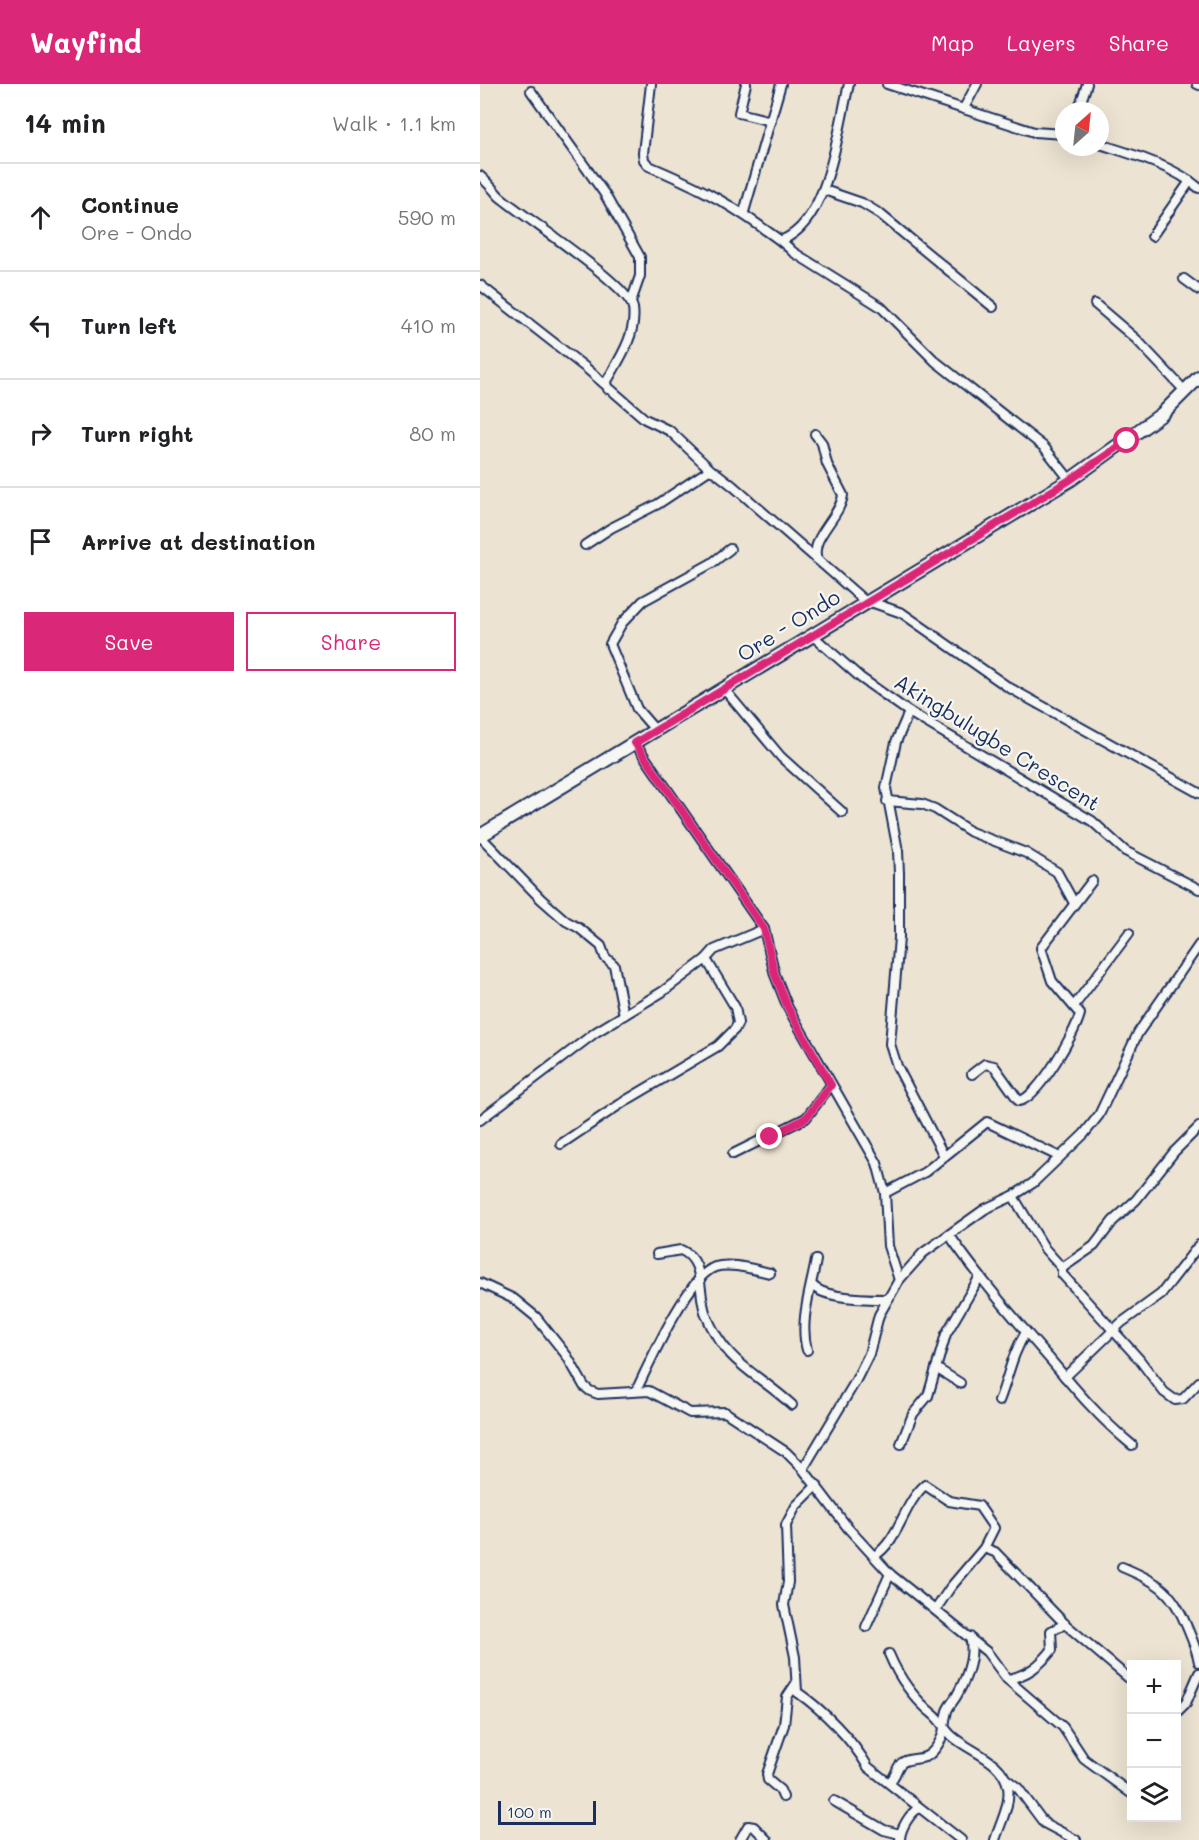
<!DOCTYPE html>
<html lang="en">
<head>
<meta charset="utf-8">
<style>
	:root { --surface:#fff; --page:#f2f2f2; --text:#202124; --muted:#757577; --line:#e0e0e0; --accent:#db2777 }
	body { margin:0; font-family:Mali,sans-serif; background:var(--page); color:var(--text) }
	.controls { position:absolute; right:18px; bottom:18px; display:grid; overflow:hidden; border-radius:0px; box-shadow:0 6px 24px #0002 }
	.controls button { width:54px; height:54px; display:grid; place-items:center; padding:0; border:0; border-bottom:2px solid var(--line); background:var(--surface); color:var(--text); font:30px sans-serif }
	.compass { position:absolute; left:575px; top:18px; width:54px; height:54px; border-radius:50%; background:var(--surface); box-shadow:0 6px 24px #0002; rotate:27deg }
	.scale { position:absolute; left:18px; bottom:15px; width:98px; box-sizing:border-box; padding-left:6px; border:3px solid #1b2f5e; border-top:0; font-size:16px; line-height:21px; white-space:nowrap; color:#1b2f5e; -webkit-text-stroke:4px #f6f6f2; paint-order:stroke }
	.stop { position:absolute; width:18px; height:18px; margin:-14px; border:4px solid #db2777; border-radius:50%; background:#fff }
	.stop.end { background:#db2777; border-color:#fff; box-shadow:0 2px 6px #0008 }
	.list { margin:0; padding:0; list-style:none }
	h2 { display:flex; justify-content:space-between; align-items:center; height:78px; margin:0; padding:0 24px; font-size:26px }
	h2 small { font-size:20px; font-weight:400; color:var(--muted) }
	.list li { display:grid; grid-template-columns:39px 1fr auto; gap:18px; align-items:center; box-sizing:border-box; height:108px; padding:0 24px; border-top:2px solid var(--line) }
	.list b { display:block; font-size:22px; white-space:nowrap }
	.list p { margin:0; font-size:20px; white-space:nowrap; color:var(--muted) }
	.list em { font-size:20px; font-style:normal; color:var(--muted) }
	.actions { display:flex; gap:12px; padding:18px 24px }
	.actions a { flex:1; padding:14px 0; border:2px solid var(--accent); border-radius:0px; text-align:center; font-size:21px; color:var(--accent) }
	.actions .main { background:var(--accent); color:#fff }
	.icon { flex:none; width:33px; height:33px; fill:none; stroke:currentColor; stroke-width:2; stroke-linecap:round; stroke-linejoin:round }
	.map { position:relative; flex:none; width:719px; height:1756px; overflow:hidden }
	header { display:flex; align-items:center; gap:36px; box-sizing:border-box; height:84px; padding:0 30px; background:var(--accent); color:#fff }
	header strong { font-size:28px }
	nav { display:flex; gap:33px; margin-inline-start:auto; font-size:21px }
	main { display:flex }
	aside { flex:1; background:var(--surface) }
	.map>svg:first-child { display:block }
</style>
</head>
<body>
<header>
<strong>Wayfind</strong>
<nav><a>Map</a><a>Layers</a><a>Share</a></nav>
</header>
<main>
<aside>
<h2>14 min<small>Walk · 1.1 km</small></h2>
<ul class="list">
<li><svg class="icon" aria-label="ahead" viewBox="0 0 24 24"><path d="M12 20V5M6 11l6-6 6 6"/></svg><div><b>Continue</b><p>Ore - Ondo</p></div><em>590 m</em></li>
<li><svg class="icon" aria-label="left" viewBox="0 0 24 24"><path d="M17 20v-9H6M10 6l-5 5 5 5"/></svg><div><b>Turn left</b></div><em>410 m</em></li>
<li><svg class="icon" aria-label="right" viewBox="0 0 24 24"><path d="M7 20v-9h11M14 6l5 5-5 5"/></svg><div><b>Turn right</b></div><em>80 m</em></li>
<li><svg class="icon" aria-label="arrive" viewBox="0 0 24 24"><path d="M6 21V4h12l-3 4 3 4H6"/></svg><div><b>Arrive at destination</b></div></li>
</ul>
<div class="actions"><a class="main">Save</a><a>Share</a></div>
</aside>
<div class="map">
<svg width="719" height="1756" viewBox="0 0 719 1756">
	<rect width="100%" height="100%" fill="#ece3d2"/>
	<filter id="ink" filterUnits="userSpaceOnUse"><feTurbulence type="fractalNoise" baseFrequency=".0167" numOctaves="2"/><feDisplacementMap in="SourceGraphic" scale="12" xChannelSelector="R" yChannelSelector="G"/><feConvolveMatrix kernelMatrix="1 2 1 2 8 2 1 2 1" color-interpolation-filters="sRGB"/></filter>
	<g filter="url(#ink)">
		<g fill="none" stroke-linecap="round" stroke-linejoin="round">
			<!-- street casing -->
			<g stroke="#1b2f5e" stroke-width="12">
				<g id="street">
					<path d="M171 0 163 69 164 76 169 82C212 100 242 115 280 142 292 151 303 157 313 168L401 223 455 277 564 363 590 396"/>
					<path d="M266 0 259 29 291 37"/>
					<path d="M407 0 554 48 584 50"/>
					<path d="M717 0 719 1"/>
					<path d="M51 7 124 109 160 173V192L151 218"/>
					<path d="M484 24 497 0"/>
					<path d="M598 27 607 0"/>
					<path d="M620 60C654 71 691 81 719 104"/>
					<path d="M0 92C7 98 13 105 19 112 42 132 149 201 153 224 157 250 139 276 127 297L128 305"/>
					<path d="M344 106 382 119 400 130 513 223"/>
					<path d="M264 128 301 0"/>
					<path d="M672 152 710 97"/>
					<path d="M302 156C349 138 358 45 369 0"/>
					<path d="M704 195 719 206"/>
					<path d="M0 201 106 284 165 335 190 347 232 387"/>
					<path d="M615 220 656 255 705 307"/>
					<path d="M335 350 342 359 347 380 363 411C360 434 329 454 337 475"/>
					<path d="M105 461 131 444 178 420 229 386 235 388 253 402 386 518"/>
					<path d="M388 517 422 529 528 603 719 709"/>
					<path d="M333 552 381 594 429 628 612 737 645 767 719 805"/>
					<path d="M244 605 301 673 362 728"/>
					<path d="M429 628 416 658 406 704 418 767 419 789V854L410 960 417 982 464 1072"/>
					<path d="M176 647 157 625 130 560 142 539 163 517 232 479 250 465"/>
					<path d="M155 659 284 845 295 891 308 924 397 1079 405 1109 408 1162 419 1196"/>
					<path d="M407 717 442 720 455 725 491 748 546 769 577 788 594 819"/>
					<path d="M0 752 61 815 86 837 99 844 121 862 125 873 134 881 144 931"/>
					<path d="M594 922 649 849"/>
					<path d="M492 990 505 980 514 982 539 1017C557 1015 596 948 600 930L572 897 561 864 612 797"/>
					<path d="M0 1036 116 948 182 908 226 875 234 866 284 845"/>
					<path d="M81 1060 145 1017 238 962 255 945 258 939 255 923 226 875"/>
					<path d="M253 1070 326 1034 351 1001"/>
					<path d="M405 1109 445 1088 507 1038 580 1073"/>
					<path d="M533 1112 565 1165 582 1184V1190L659 1275 684 1308 695 1316 703 1315 719 1298"/>
					<path d="M470 1152C500 1195 534 1234 569 1274 595 1305 620 1335 652 1361"/>
					<path d="M177 1170 201 1166C226 1177 217 1208 226 1231 247 1281 275 1287 312 1321"/>
					<path d="M582 1184 614 1162 633 1137 656 1116 694 1068 719 1043"/>
					<path d="M0 1199 34 1215 56 1233 87 1272 104 1302 110 1307 118 1310 169 1307 210 1329 245 1328 306 1368 323 1385 368 1444 410 1490 507 1568 527 1595 583 1643 604 1675 652 1710"/>
					<path d="M332 1201C344 1215 388 1215 407 1215"/>
					<path d="M327 1266C319 1237 331 1205 336 1176"/>
					<path d="M456 1284 480 1299"/>
					<path d="M585 1293 641 1239 681 1210 719 1161"/>
					<path d="M156 1307C169 1280 208 1192 235 1183 251 1178 275 1186 290 1189"/>
					<path d="M519 1317C529 1292 531 1272 546 1248"/>
					<path d="M421 1360 433 1330 448 1312 466 1250 499 1194"/>
					<path d="M323 1385 375 1298 389 1270 399 1231 419 1196 443 1169 505 1125 533 1112 553 1099 604 1050 619 1031 658 949 719 861"/>
					<path d="M337 1401 316 1422 306 1441 308 1498 304 1521 315 1573 317 1608C343 1626 372 1655 388 1683L481 1756"/>
					<path d="M394 1472C419 1457 423 1420 445 1401L469 1417 499 1422 514 1444 504 1464"/>
					<path d="M642 1483C678 1498 692 1506 707 1543 712 1555 717 1566 719 1578"/>
					<path d="M456 1525 470 1504 504 1464 515 1468 585 1540 652 1597"/>
					<path d="M386 1543 410 1490"/>
					<path d="M409 1570C419 1594 434 1615 454 1631 461 1637 465 1646 472 1652 490 1668 523 1676 528 1703 531 1720 520 1740 515 1756"/>
					<path d="M527 1595C547 1592 560 1581 572 1566L571 1547 585 1540"/>
					<path d="M696 1629 706 1619 719 1589"/>
					<path d="M526 1695 538 1704 564 1739 596 1756"/>
					<path d="M409 1698C418 1692 415 1681 425 1677 437 1673 445 1677 454 1666 467 1650 462 1644 467 1627 469 1621 474 1617 477 1611 486 1595 495 1572 490 1553"/>
					<path d="M303 1713 300 1706 288 1696 287 1690 304 1641 307 1613 315 1601"/>
					<path d="M354 1717 404 1746 420 1750"/>
					<path d="M260 1756 268 1742 274 1743 287 1756"/>
					<path d="M420 1756C420 1745 430 1729 439 1724"/>
				</g>
			</g>
			<!-- primary casing -->
			<g stroke="#1b2f5e" stroke-width="16">
				<path id="primary" d="M0 752 590 396 682 330 719 293"/>
			</g>
			<!-- street -->
			<use href="#street" stroke="#f6f6f2" stroke-width="8"/>
			<!-- primary -->
			<use href="#primary" stroke="#f6f6f2" stroke-width="12"/>
		</g>
	</g>
	<g fill="none" stroke-linecap="round" stroke-linejoin="round" filter="url(#ink)">
		<!-- route -->
		<path stroke="#db2777" stroke-width="8" d="M290 1053 326 1034 351 1001 308 924 295 891 284 845 155 659 590 396 647 357"/>
	</g>
	<g text-anchor="middle" stroke-width="4.5" stroke-linejoin="round" paint-order="stroke">
		<!-- street labels -->
		<g font-size="21" fill="#1b2f5e" stroke="#f6f6f2">
			<text transform="translate(309 542) rotate(-32)" y="7">Ore - Ondo</text>
			<text transform="translate(517 659) rotate(32)" y="7">Akingbulugbe Crescent</text>
		</g>
	</g>
</svg>
<div class="controls">
<button>+</button>
<button>−</button>
<button><svg class="icon" aria-label="layers" viewBox="0 0 24 24"><path d="M12 4l9 5-9 5-9-5zM3 14l9 5 9-5"/></svg></button>
</div>
<svg class="compass" viewBox="-18 -18 36 36"><path d="M0-13l5 13h-10z" fill="#e53935"/><path d="M0 13l5-13h-10z" fill="#757577"/></svg>
<div class="scale">100 m</div>
<div class="stop" style="left:647px;top:357px"></div>
<div class="stop end" style="left:290px;top:1053px"></div>
</div>
</main>
</body>
</html>
